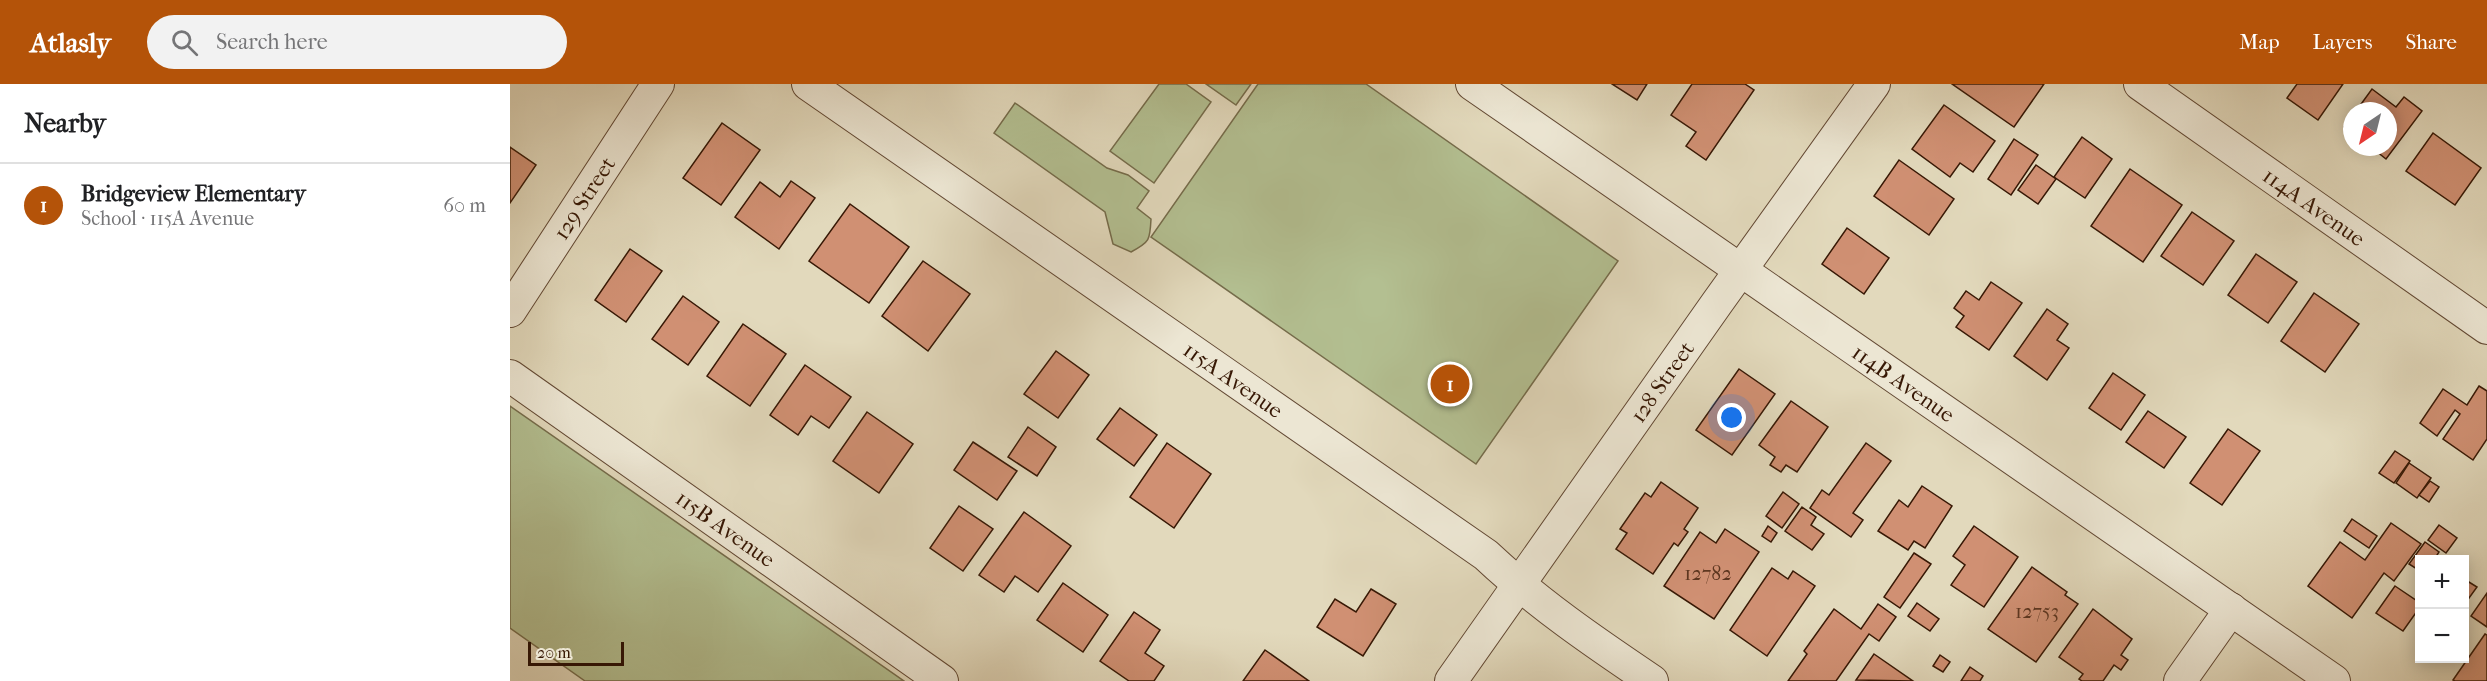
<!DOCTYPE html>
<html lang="en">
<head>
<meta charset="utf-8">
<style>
	:root { --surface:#fff; --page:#f2f2f2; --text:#202124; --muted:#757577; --line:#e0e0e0; --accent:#b45309 }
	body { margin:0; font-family:"IM FELL French Canon",serif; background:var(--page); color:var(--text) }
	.controls { position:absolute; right:18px; bottom:18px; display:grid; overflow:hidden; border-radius:0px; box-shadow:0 3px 15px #0003 }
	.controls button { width:54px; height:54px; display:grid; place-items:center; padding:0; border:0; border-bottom:2px solid var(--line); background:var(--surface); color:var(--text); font:30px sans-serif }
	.compass { position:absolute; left:1833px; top:18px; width:54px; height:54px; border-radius:50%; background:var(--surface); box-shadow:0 3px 15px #0003; rotate:215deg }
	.scale { position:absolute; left:18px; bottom:15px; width:96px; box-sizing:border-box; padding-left:6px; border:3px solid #371805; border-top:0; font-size:16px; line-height:21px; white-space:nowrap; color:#371805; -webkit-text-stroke:4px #ece6d3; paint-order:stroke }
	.you { position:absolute; left:1222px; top:334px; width:21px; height:21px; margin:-15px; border:4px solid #fff; border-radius:50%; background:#1a73e8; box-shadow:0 0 0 9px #1a73e833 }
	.badge { display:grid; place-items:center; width:39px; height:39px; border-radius:50%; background:var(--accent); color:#fff; font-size:20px; font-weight:700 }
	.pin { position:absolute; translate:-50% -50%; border:3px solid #fff; box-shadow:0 2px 6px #0006 }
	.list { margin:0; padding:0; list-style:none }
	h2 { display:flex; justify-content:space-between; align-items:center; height:78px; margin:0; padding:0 24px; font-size:26px }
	h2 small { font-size:20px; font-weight:400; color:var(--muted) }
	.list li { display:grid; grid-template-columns:39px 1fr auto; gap:18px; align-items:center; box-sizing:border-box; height:84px; padding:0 24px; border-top:2px solid var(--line) }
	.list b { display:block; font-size:22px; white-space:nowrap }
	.list p { margin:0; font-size:20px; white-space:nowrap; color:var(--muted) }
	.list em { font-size:20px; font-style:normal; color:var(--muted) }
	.icon { flex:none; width:33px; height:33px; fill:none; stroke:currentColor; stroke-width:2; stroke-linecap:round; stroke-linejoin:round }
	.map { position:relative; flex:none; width:1977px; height:597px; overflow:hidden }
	header { display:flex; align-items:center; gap:36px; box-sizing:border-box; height:84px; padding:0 30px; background:var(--accent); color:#fff }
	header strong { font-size:28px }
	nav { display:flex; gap:33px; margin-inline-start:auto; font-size:21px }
	.search { width:420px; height:54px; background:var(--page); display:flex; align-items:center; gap:15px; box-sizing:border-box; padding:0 21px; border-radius:33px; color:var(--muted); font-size:22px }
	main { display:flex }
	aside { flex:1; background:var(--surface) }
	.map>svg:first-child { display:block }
</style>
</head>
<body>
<header>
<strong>Atlasly</strong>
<div class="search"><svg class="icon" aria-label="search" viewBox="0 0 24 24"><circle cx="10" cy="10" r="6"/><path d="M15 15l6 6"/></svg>Search here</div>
<nav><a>Map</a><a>Layers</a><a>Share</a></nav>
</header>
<main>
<aside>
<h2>Nearby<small></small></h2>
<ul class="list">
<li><span class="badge">1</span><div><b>Bridgeview Elementary</b><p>School · 115A Avenue</p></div><em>60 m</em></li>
</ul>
</aside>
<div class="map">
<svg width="1977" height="597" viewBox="0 0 1977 597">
	<rect width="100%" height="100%" fill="#e2d9bc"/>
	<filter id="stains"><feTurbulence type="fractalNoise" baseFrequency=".00333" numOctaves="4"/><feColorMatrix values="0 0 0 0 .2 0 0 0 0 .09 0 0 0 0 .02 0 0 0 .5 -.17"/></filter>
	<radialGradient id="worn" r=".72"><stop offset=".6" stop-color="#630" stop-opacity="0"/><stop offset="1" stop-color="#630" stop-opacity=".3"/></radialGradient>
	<!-- green -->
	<g fill="#b3bf91" stroke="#756c4b" stroke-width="1.5">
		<path d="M649 0H676L701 18 644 99 600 67Z"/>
		<path d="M696 0H741L726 21Z"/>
		<path d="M748 0H856L1108 177 966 380 641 153Z"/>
		<path d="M505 19 597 84 618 91 639 107 627 124 641 135C640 156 640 158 621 168L603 160 595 128 484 49Z"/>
		<path d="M0 322 394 597H75L0 544Z"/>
	</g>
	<!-- building -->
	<g fill="#d09073" stroke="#371805" stroke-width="1.5">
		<path d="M1102 0H1137L1127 16Z"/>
		<path d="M1182 0H1235L1244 6 1196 76 1176 62 1186 48 1161 31Z"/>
		<path d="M1442 0H1534L1504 43Z"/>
		<path d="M1787 0H1833L1808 36 1777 14Z"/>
		<path d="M1862 5 1886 23 1894 13 1912 27 1876 75 1861 63H1878V27H1846Z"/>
		<path d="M1434 21 1485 57 1463 88 1450 79 1440 93 1402 65Z"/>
		<path d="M1842 32V49L1834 43Z"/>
		<path d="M212 39 250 66 211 121 173 94Z"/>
		<path d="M1923 49 1971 84 1945 121 1896 87Z"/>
		<path d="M1572 53 1602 75 1575 114 1544 93Z"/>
		<path d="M1504 55 1528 71 1501 111 1478 95Z"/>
		<path d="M0 63 26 81 0 119Z"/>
		<path d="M1389 76 1444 115 1419 151 1364 112Z"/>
		<path d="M1526 81 1546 95 1528 120 1508 106Z"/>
		<path d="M1620 85 1672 121 1633 178 1581 142Z"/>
		<path d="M281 97 305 114 269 165 225 133 250 98 270 113Z"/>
		<path d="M340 120 399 163 359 219 299 177Z"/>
		<path d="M1682 128 1724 157 1693 201 1651 172Z"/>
		<path d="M1337 144 1379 174 1354 210 1312 180Z"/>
		<path d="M120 165 152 187 116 238 85 216Z"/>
		<path d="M1746 170 1787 198 1758 239 1718 211Z"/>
		<path d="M413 177 460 210 418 267 372 232Z"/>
		<path d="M1481 198 1512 219 1479 266 1446 243 1454 232 1444 224 1456 207 1469 216Z"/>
		<path d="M1804 209 1849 240 1815 288 1771 257Z"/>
		<path d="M173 212 209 238 178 281 142 255Z"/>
		<path d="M1537 225 1558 240 1547 256 1559 264 1537 296 1504 272Z"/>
		<path d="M233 240 276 270 240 322 197 292Z"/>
		<path d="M546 267 579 291 548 334 514 310Z"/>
		<path d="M295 281 341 313 319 344 301 332 288 351 260 331Z"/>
		<path d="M1229 285 1265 310 1222 371 1186 346Z"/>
		<path d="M1603 289 1635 311 1611 346 1579 324Z"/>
		<path d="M1969 302 1977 307V355L1963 376 1933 355 1950 330 1945 326 1927 352 1910 339 1933 305 1957 321Z"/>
		<path d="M1281 317 1318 343 1287 388 1276 381 1271 388 1260 381 1265 373 1249 361Z"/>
		<path d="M610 324 647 351 624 382 587 355Z"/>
		<path d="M1638 327 1676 353 1654 384 1616 358Z"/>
		<path d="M357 328 403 360 369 409 323 377Z"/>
		<path d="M518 343 546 363 527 392 498 373Z"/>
		<path d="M1718 345 1750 367 1712 421 1680 399Z"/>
		<path d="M463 358 507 387 487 416 444 386Z"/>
		<path d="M657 359 701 390 664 444 620 413Z"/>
		<path d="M1356 359 1381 377 1343 429 1353 436 1341 453 1300 424 1312 406 1319 411Z"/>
		<path d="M1885 367 1900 377 1884 399 1869 389Z"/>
		<path d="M1899 379 1921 394 1907 414 1886 399Z"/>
		<path d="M1920 397 1929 403 1919 418 1909 411Z"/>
		<path d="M1151 398 1188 424 1174 445 1178 448 1168 462 1164 459 1143 490 1106 465 1117 449 1110 445 1135 409 1141 413Z"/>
		<path d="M1412 402 1442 422 1415 464 1404 457 1398 466 1368 447 1389 416 1398 423Z"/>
		<path d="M1273 408 1289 420 1272 444 1256 432Z"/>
		<path d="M449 422 483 445 453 487 420 464Z"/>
		<path d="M1292 423 1306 433 1301 441 1314 450 1302 466 1275 447Z"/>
		<path d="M514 428 561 462 528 508 505 492 494 508 469 491Z"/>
		<path d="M1842 435 1867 452 1859 464 1834 447Z"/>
		<path d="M1881 439 1911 460 1884 497 1874 489 1842 534 1798 502 1830 458 1855 476Z"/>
		<path d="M1929 441 1947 454 1936 469 1918 456Z"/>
		<path d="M1258 442 1267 449 1261 458 1252 452Z"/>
		<path d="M1464 442 1508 473 1474 523 1441 501 1455 481 1443 472Z"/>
		<path d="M1215 445 1249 468 1204 535 1154 502 1190 448 1206 459Z"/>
		<path d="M1915 458 1929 468 1924 476H1910V487L1899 480Z"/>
		<path d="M1404 469 1421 480 1390 524 1374 513Z"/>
		<path d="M1522 483 1557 508 1555 511 1568 520 1526 578 1478 545Z"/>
		<path d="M1262 484 1278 495 1283 487 1305 502 1257 572 1220 546Z"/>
		<path d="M1954 495 1967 503 1954 521Z"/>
		<path d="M553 499 598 531 573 568 527 536Z"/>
		<path d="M1885 502 1910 519V523L1893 547 1866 529Z"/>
		<path d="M861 505 886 520 853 572 807 543 825 515 846 528Z"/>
		<path d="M1977 509V543L1961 532Z"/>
		<path d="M1407 519 1429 535 1420 547 1398 532Z"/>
		<path d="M1368 520 1386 533 1369 557 1359 550 1326 597H1278L1297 570 1294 567 1324 525 1351 545Z"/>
		<path d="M1583 525 1622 555 1611 571 1618 576 1611 586 1604 581 1593 597H1572L1569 595 1573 590 1549 573Z"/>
		<path d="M624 528 650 546 635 569 654 582 644 597H619L590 577Z"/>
		<path d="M1975 550 1977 551V597H1945L1943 596Z"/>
		<path d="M755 566 799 597H733Z"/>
		<path d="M1364 570 1403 597 1346 596Z"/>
		<path d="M1430 571 1440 578 1433 588 1423 582Z"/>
		<path d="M1460 583 1473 592 1470 597H1451Z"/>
	</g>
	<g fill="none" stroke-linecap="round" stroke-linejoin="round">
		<!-- minor casing -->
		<g stroke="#624833" stroke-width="34">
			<g id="minor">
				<path id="s1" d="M298 0 976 471C1027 519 1084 558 1142 597"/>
				<path id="s2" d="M962 0 1824 597"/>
				<path id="s3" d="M1630 0 1977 244"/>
				<path id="s4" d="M0 227 148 0"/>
				<path id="s5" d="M0 292 432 597"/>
				<path id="s6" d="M941 597 1207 219 1364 0"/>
				<path d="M1670 597 1721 525"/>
			</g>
		</g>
		<!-- minor -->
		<use href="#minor" stroke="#ece6d3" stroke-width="32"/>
	</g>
	<g text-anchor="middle" stroke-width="4.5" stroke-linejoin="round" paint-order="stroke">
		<!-- number labels -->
		<g font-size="20" fill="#5d3620">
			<text x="1198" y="496">12782</text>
			<text x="1527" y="534">12753</text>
		</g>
		<!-- street labels -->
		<g font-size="22" fill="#371805" stroke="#ece6d3">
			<text dy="8" stroke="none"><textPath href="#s4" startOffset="135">129 Street</textPath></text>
			<text dy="8" stroke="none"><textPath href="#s3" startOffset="213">114A Avenue</textPath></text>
			<text dy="8" stroke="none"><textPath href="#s1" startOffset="518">115A Avenue</textPath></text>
			<text dy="8" stroke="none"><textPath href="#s6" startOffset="366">128 Street</textPath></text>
			<text dy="8" stroke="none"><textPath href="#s2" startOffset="525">114B Avenue</textPath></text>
			<text dy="8" stroke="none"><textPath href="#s5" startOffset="264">115B Avenue</textPath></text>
		</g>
	</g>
	<rect width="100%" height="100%" filter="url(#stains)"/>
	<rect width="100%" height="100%" fill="url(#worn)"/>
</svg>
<div class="controls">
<button>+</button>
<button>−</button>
</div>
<svg class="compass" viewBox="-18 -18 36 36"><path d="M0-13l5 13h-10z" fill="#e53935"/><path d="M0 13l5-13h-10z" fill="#757577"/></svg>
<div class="scale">20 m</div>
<div class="you"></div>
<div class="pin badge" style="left:940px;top:300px">1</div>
</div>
</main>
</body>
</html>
